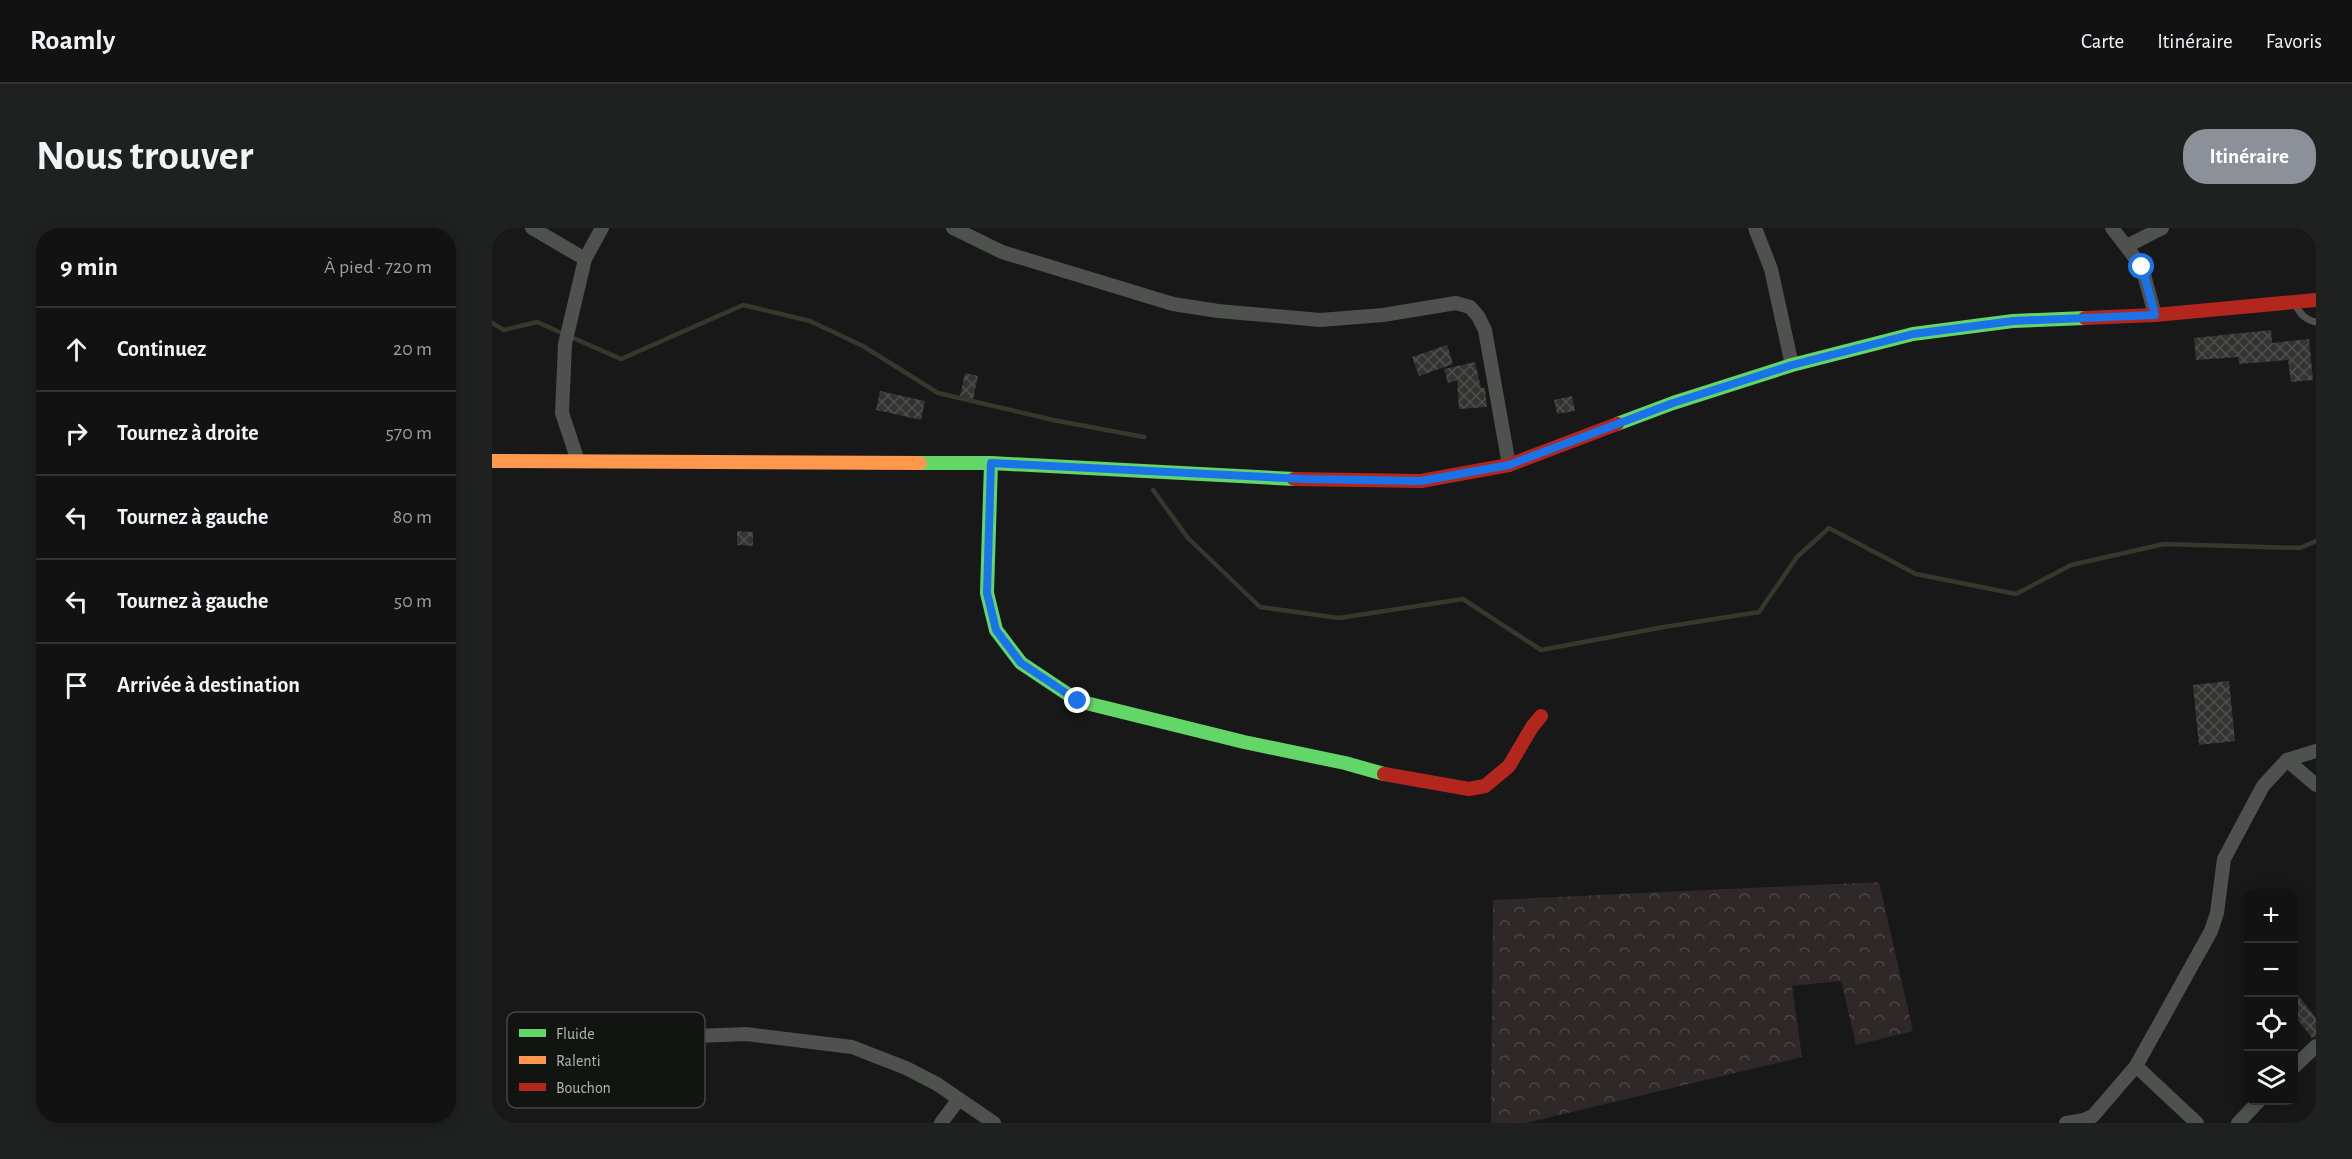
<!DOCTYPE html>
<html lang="fr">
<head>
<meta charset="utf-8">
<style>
	:root { --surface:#121212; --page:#1f2020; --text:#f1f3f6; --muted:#9c9e9f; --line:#313232; --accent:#8c9099 }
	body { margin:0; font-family:"Alegreya Sans",sans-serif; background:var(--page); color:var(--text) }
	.controls { position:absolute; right:18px; bottom:18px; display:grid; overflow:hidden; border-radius:12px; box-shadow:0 3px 15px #0003 }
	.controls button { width:54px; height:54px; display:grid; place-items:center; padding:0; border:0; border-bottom:2px solid var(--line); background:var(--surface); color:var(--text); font:30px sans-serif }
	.stop { position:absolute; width:18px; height:18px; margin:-14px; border:4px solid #1a73e8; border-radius:50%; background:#fff }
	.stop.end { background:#1a73e8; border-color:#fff; box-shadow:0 2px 6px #0008 }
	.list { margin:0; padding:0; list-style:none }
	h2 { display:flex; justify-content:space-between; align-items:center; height:78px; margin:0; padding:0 24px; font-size:26px }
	h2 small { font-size:20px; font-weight:400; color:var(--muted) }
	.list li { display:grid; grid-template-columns:39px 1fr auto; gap:18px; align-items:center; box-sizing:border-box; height:84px; padding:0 24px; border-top:2px solid var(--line) }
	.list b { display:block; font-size:22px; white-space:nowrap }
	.list em { font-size:20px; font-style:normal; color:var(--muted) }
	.icon { flex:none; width:33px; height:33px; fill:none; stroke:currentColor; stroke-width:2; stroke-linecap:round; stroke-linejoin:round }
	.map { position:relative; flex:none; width:1824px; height:895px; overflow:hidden; border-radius:24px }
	header { display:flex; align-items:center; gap:36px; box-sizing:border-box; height:84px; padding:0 30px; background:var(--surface); border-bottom:2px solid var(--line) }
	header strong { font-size:28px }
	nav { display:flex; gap:33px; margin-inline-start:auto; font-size:21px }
	.intro { display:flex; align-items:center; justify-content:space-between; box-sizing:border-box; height:144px; padding:0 36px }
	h1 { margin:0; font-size:42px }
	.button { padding:15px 27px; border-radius:24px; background:var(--accent); color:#fff; font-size:21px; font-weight:700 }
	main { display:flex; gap:36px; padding:0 36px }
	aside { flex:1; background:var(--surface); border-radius:24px; box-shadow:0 3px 15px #0003 }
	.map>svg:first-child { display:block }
</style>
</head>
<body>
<header>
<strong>Roamly</strong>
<nav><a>Carte</a><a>Itinéraire</a><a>Favoris</a></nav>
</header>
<div class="intro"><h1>Nous trouver</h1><a class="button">Itinéraire</a></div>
<main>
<aside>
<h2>9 min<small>À pied · 720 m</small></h2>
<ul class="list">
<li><svg class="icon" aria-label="ahead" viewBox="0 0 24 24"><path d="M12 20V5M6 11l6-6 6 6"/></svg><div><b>Continuez</b></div><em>20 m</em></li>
<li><svg class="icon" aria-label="right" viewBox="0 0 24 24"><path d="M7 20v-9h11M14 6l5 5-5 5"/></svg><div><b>Tournez à droite</b></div><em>570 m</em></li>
<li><svg class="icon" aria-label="left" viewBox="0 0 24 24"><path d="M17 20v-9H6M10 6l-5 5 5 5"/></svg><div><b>Tournez à gauche</b></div><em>80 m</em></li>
<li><svg class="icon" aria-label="left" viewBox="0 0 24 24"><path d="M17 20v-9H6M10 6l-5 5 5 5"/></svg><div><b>Tournez à gauche</b></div><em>50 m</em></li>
<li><svg class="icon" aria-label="arrive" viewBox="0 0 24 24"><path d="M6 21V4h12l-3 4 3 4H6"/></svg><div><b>Arrivée à destination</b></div></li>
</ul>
</aside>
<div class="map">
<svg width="1824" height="895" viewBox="0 0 1824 895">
	<defs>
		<pattern id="forest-crowns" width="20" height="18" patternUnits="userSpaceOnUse" patternTransform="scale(1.5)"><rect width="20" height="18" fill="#2f2828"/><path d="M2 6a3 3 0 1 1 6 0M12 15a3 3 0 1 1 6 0" fill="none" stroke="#4b4544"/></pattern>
		<pattern id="building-cross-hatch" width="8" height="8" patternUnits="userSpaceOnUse" patternTransform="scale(1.5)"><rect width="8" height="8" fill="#343432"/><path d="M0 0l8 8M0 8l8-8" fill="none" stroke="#4f4f4d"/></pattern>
	</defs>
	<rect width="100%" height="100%" fill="#181818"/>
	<!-- forest -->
	<path fill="url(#forest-crowns)" d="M1387 654 1421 803 1364 817 1349 753 1300 758 1310 829 1034 895H999L1001 672Z"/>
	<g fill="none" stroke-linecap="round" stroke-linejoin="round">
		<!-- stream -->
		<g stroke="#34392c" stroke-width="4.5">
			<path d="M0 95 12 102 45 94 129 131 251 77 318 93 371 118 446 165 561 192 652 209"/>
			<path d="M661 262 696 310 768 379 847 390 971 371 1049 422 1172 399 1267 384 1305 329 1337 300 1424 346 1524 366 1579 337 1672 316 1808 320 1824 313"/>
		</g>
	</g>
	<!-- building -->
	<g fill="url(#building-cross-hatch)">
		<path d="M1779 102 1780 115 1817 111 1821 152 1799 154 1796 132 1747 136 1746 129 1704 132 1702 110Z"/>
		<path d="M955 117 961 136 927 148 920 129Z"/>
		<path d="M983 134 989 160H993L995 179 967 181 965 152 956 155 952 141Z"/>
		<path d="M473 145 486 148 481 171 468 168Z"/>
		<path d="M388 163 433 173 429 192 384 182Z"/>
		<path d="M1080 168 1083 183 1065 186 1062 172Z"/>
		<path d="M245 303 261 304V318L245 317Z"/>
		<path d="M1737 453 1743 513 1707 517 1701 457Z"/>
		<path d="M1802 762 1824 790V809L1820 810 1802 787Z"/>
	</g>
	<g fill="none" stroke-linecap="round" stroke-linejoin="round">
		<!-- lane -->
		<path stroke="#4e514d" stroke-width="7" d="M1804 78C1809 87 1814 92 1824 94"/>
		<!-- street -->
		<g stroke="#4e514d" stroke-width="14">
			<path d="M40 0 93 31"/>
			<path d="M461 0 510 24 681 76 726 83 828 92 891 87 964 75 978 79 986 88 993 102 1017 237"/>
			<path d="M1263 0 1279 41 1300 137"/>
			<path d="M1620 0 1650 39 1663 87"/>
			<path d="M1635 18 1670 0"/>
			<path d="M86 233 70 185 73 116 93 31 110 0"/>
			<path d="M1795 532 1824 557"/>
			<path d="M105 812 254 806 360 819 414 840 445 856 502 895"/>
			<path d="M1644 838 1705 895"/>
			<path d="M1802 839 1824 818"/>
			<path d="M449 895 467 871"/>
			<path d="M1574 895 1592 892 1601 888 1644 838 1719 703 1725 685 1732 631 1771 558 1795 532 1824 523"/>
			<path d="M1746 895 1768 872"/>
		</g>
		<!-- fast -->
		<g stroke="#63d668" stroke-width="14">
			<path d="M1125 196 1181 175 1300 137 1421 106 1521 93 1593 90"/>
			<path d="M428 235H499L802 251"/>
			<path d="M499 235 495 365 504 402 529 435 586 473 752 514 853 535 892 546"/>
		</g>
		<!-- slow -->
		<path stroke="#ff974d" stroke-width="14" d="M0 233 428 235"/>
		<!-- jam -->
		<g stroke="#b3261e" stroke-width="14">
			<path d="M1593 90 1663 87 1824 72"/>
			<path d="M802 251 929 253 1017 237 1125 196"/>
			<path d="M892 546 977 561 993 558 1017 538 1040 499 1049 488"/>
		</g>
	</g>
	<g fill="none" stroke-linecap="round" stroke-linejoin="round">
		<!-- route -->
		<path stroke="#1a73e8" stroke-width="8" d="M586 473 529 435 504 402 495 365 499 235 812 251 929 253 1017 237 1181 175 1300 137 1421 106 1521 93 1663 87 1650 39"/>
	</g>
	<!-- legend -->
	<rect x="15" y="784" width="198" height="96" rx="9" fill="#121412" stroke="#414540" stroke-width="1.5"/>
	<rect x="27" y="801" width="27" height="8" fill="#63d668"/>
	<rect x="27" y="828" width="27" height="8" fill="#ff974d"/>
	<rect x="27" y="855" width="27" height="8" fill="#b3261e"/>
	<g font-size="16" fill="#b0b8ab">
		<text x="64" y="811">Fluide</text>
		<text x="64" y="838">Ralenti</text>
		<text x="64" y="865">Bouchon</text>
	</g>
</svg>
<div class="controls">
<button>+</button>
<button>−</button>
<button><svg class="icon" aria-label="locate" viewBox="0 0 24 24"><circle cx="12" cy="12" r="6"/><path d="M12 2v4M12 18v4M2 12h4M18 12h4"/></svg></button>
<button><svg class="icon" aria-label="layers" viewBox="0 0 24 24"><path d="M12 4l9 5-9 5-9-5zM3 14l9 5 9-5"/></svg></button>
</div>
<div class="stop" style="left:1650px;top:39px"></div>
<div class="stop end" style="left:586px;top:473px"></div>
</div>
</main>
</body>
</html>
